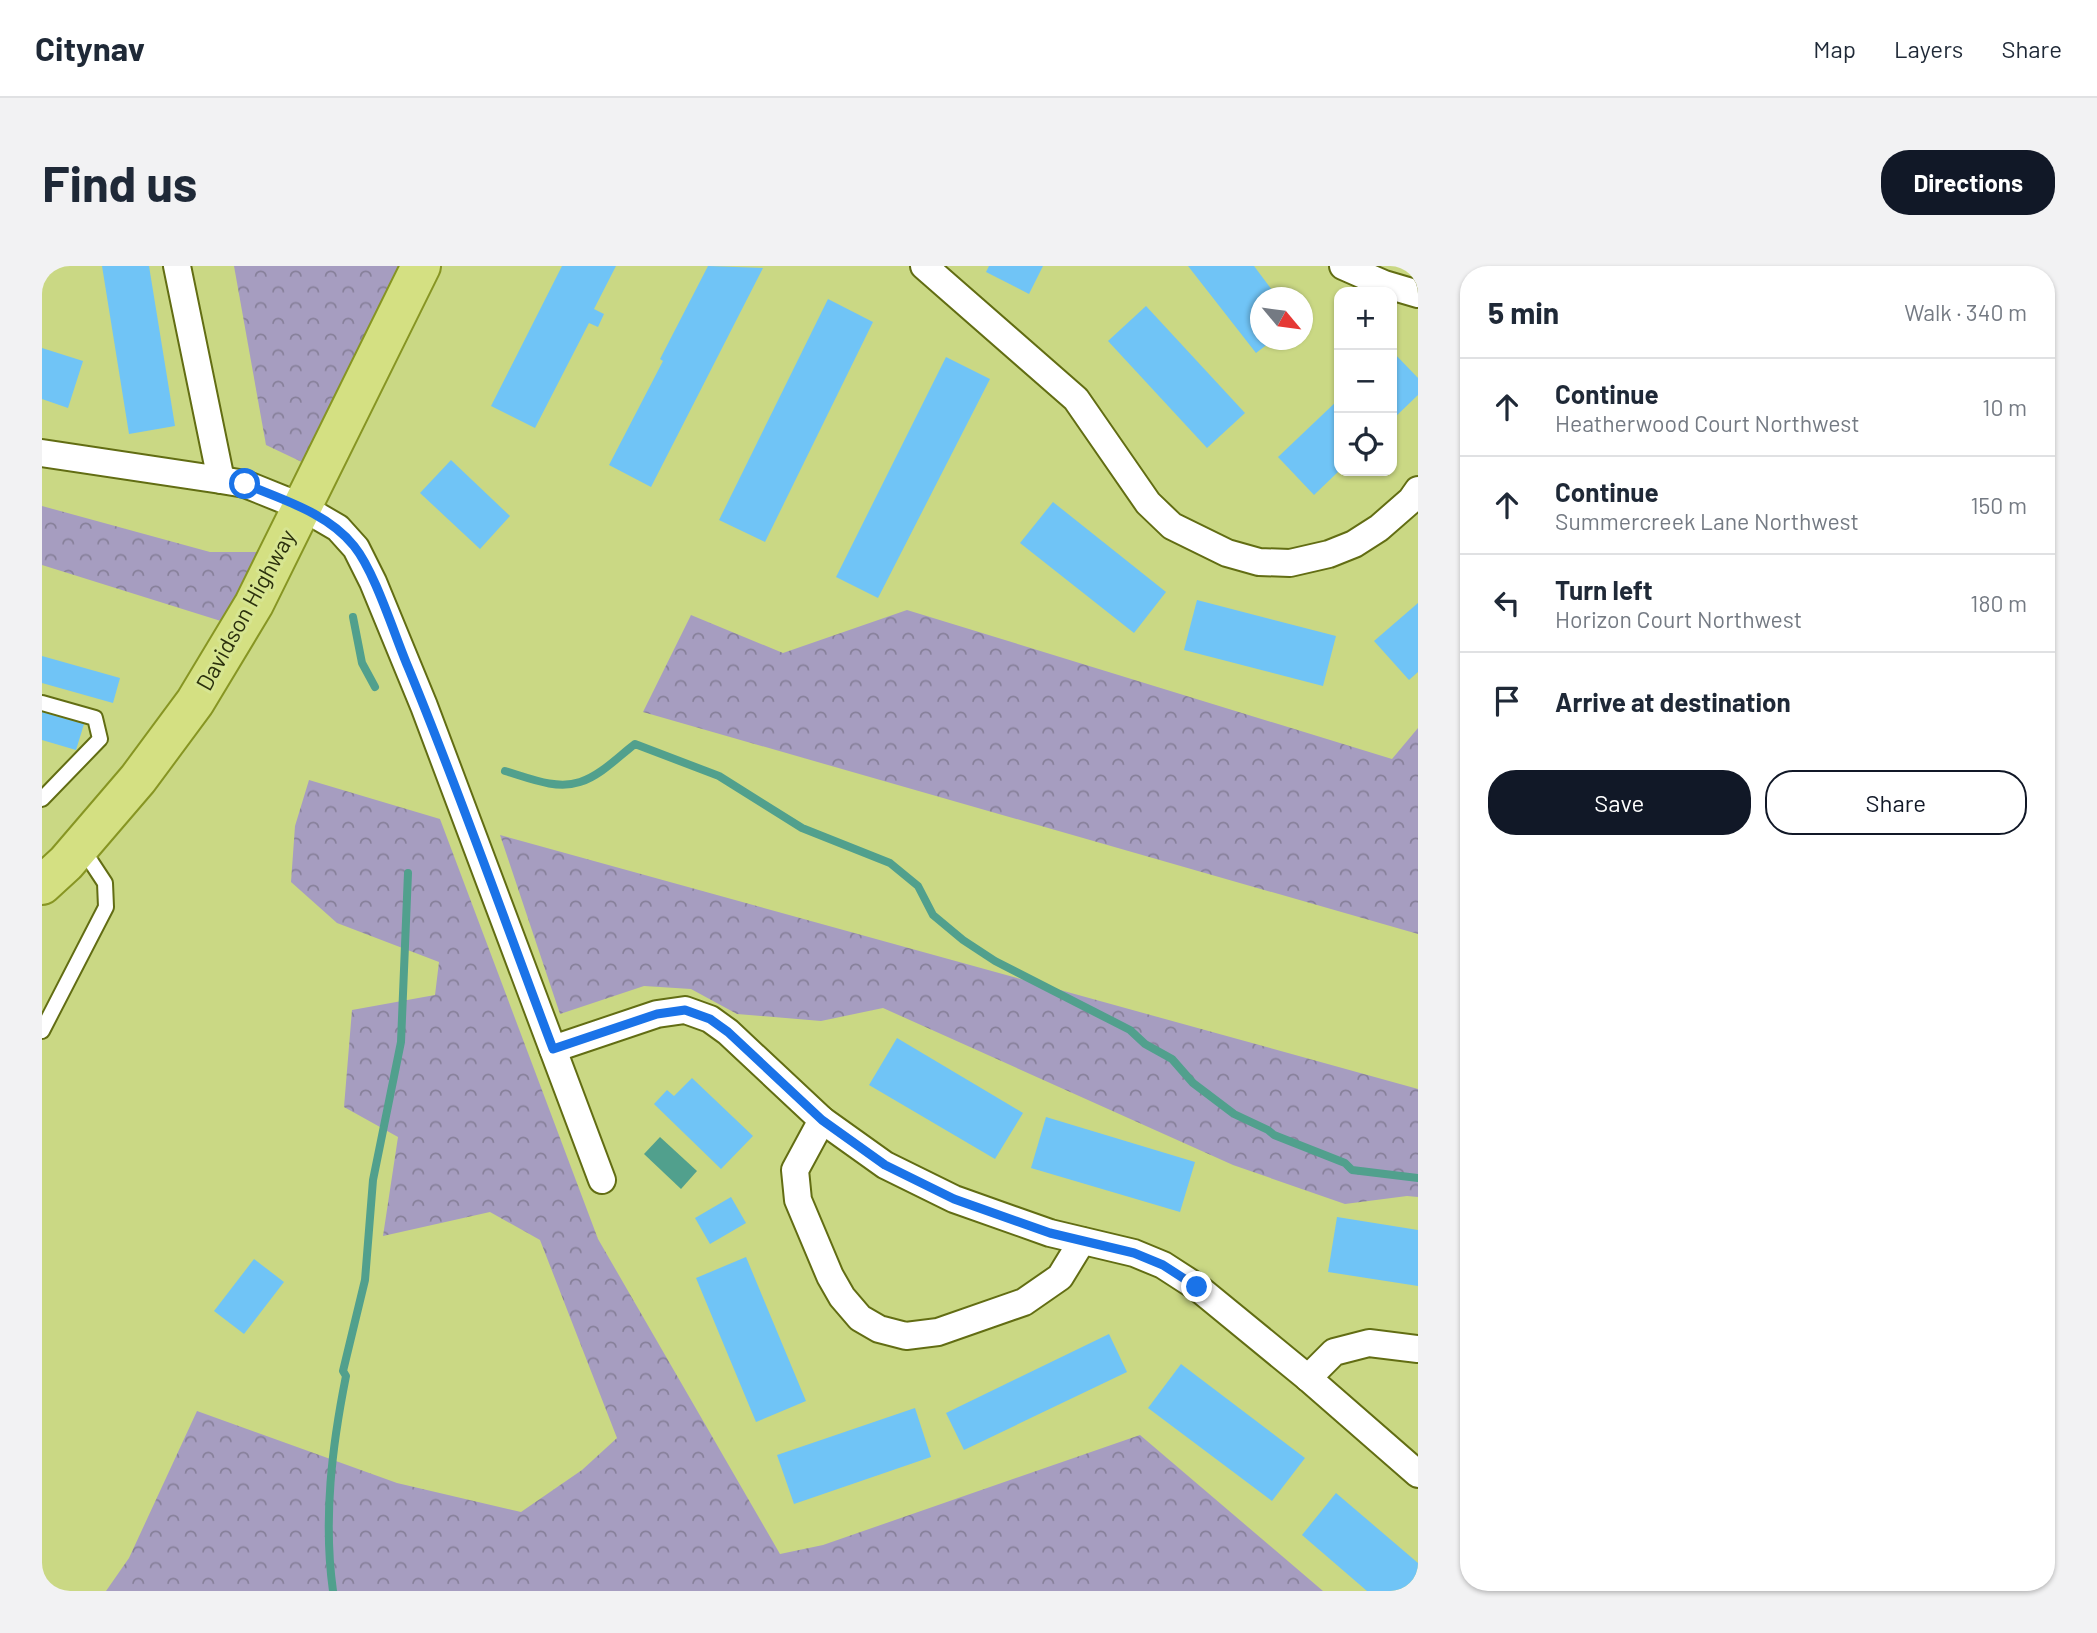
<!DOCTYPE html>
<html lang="en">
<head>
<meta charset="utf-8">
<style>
	:root { --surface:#fff; --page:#f2f2f3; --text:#1f2937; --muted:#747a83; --line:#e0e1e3; --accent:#111827 }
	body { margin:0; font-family:Barlow,sans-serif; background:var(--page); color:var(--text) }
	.controls { position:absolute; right:21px; top:21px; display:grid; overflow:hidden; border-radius:14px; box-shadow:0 2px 5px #0004 }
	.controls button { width:63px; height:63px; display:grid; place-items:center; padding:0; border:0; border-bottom:2px solid var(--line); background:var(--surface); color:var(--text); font:35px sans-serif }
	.compass { position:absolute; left:1208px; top:21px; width:63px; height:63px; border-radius:50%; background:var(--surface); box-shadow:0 2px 5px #0004; rotate:119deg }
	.stop { position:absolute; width:21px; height:21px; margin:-16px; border:5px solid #1a73e8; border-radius:50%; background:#fff }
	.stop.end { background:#1a73e8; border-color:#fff; box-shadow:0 2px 7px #0008 }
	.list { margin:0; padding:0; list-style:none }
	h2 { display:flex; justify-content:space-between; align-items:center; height:91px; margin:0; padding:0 28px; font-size:30px }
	h2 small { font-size:23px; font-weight:400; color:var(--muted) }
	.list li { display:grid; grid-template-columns:46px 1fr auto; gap:21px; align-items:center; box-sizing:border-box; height:98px; padding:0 28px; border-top:2px solid var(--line) }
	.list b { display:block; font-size:26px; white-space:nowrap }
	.list p { margin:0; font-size:23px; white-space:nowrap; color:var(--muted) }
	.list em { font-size:23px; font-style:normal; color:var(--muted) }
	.actions { display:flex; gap:14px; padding:21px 28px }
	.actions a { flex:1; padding:16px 0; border:2px solid var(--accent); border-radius:28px; text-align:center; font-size:24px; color:var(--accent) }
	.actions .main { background:var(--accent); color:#fff }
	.icon { flex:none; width:38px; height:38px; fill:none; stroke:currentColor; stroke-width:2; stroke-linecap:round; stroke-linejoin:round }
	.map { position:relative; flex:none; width:1376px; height:1325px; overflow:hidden; border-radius:28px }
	header { display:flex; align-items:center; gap:42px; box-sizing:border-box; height:98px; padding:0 35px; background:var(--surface); border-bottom:2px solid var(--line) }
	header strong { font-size:33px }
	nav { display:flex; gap:38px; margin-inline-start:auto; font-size:24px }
	.intro { display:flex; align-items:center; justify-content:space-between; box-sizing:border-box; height:168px; padding:0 42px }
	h1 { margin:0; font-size:49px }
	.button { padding:18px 32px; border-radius:28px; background:var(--accent); color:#fff; font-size:24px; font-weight:700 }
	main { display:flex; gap:42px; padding:0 42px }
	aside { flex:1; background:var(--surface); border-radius:28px; box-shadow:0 2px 5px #0004 }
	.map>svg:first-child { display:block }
</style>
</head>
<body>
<header>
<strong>Citynav</strong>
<nav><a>Map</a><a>Layers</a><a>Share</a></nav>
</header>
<div class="intro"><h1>Find us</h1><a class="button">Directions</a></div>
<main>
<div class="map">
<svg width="1376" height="1325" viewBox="0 0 1376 1325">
	<defs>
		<pattern id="forest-crowns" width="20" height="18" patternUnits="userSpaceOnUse" patternTransform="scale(1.75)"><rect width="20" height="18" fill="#a69dc0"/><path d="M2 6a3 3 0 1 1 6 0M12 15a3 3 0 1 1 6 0" fill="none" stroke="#87809a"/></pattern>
	</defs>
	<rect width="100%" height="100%" fill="#cad884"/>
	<!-- forest -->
	<g fill="url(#forest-crowns)">
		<path d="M192 0H362L264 198 224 179Z"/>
		<path d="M0 240 168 286H218L182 356 0 299Z"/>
		<path d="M865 344 1350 493 1376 462V668L601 446 649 349 741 387Z"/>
		<path d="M267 514 398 553 556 973 738 1288 781 1279 1098 1169 1281 1325H64L87 1292 155 1145 355 1217 479 1246 540 1204 575 1172 498 974 448 946 341 970 356 871 302 841 310 744 393 729 397 696 295 657 249 616 253 560Z"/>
		<path d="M458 569 1376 823V931L1365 930 1303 938 1191 899 841 742 779 755 695 748 649 723 602 720 518 748Z"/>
	</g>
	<!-- water -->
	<path fill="#51a08d" d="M618 871 655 905 639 923 602 888Z"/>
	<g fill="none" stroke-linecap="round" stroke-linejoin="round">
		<!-- stream -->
		<g stroke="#51a08d" stroke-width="8">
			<path d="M311 351 320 397 333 421"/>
			<path d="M463 505C487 512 514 524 538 516 558 510 577 490 593 478L677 510 760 562 848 597 876 620 891 649 921 674 953 695 1088 764 1103 778 1130 793 1151 817 1192 848 1226 864 1232 869 1303 897 1310 904 1376 912"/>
			<path d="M291 1325C281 1253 290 1180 304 1110L301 1105 323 1014 331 914 359 776 366 607"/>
		</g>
	</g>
	<!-- building -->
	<g fill="#70c4f6">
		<path d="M60 0H107L133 160 87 168Z"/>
		<path d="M520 0H574L552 43 562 48 556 61 547 57 493 162 449 140Z"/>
		<path d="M666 0 721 2 609 221 567 199 621 95 618 93Z"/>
		<path d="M947 0H1001L987 28 944 6Z"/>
		<path d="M1146 0H1212L1236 32H1218V74H1231L1214 87Z"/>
		<path d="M786 33 831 56 723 276 677 254Z"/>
		<path d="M1104 40 1203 147 1165 182 1066 75Z"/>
		<path d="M0 82 41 95 26 142 0 133Z"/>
		<path d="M1350 85 1376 112V129L1350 154Z"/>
		<path d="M904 91 948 113 836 332 794 311Z"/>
		<path d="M1297 133V205L1272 229 1236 191Z"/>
		<path d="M409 194 468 250 438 283 378 227Z"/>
		<path d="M1011 236 1124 326 1092 367 978 277Z"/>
		<path d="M1155 334 1294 370 1281 420 1142 384Z"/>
		<path d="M1376 337V406L1367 414 1332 375Z"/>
		<path d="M0 390 78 412 71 437 0 417Z"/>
		<path d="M0 446 42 458 34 484 0 474Z"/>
		<path d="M855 772 981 847 953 893 827 819Z"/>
		<path d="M650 812 711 870 679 903 612 838 625 824 632 830Z"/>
		<path d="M1004 851 1153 896 1138 946 989 902Z"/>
		<path d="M689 931 704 957 668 978 653 952Z"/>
		<path d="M1295 951 1376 964V1020L1286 1006Z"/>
		<path d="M704 991 764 1135 714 1156 654 1012Z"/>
		<path d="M212 993 242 1016 202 1068 172 1045Z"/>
		<path d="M1067 1068 1085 1106 922 1184 904 1147Z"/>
		<path d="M1139 1098 1263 1192 1230 1235 1106 1142Z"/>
		<path d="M873 1142 889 1191 752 1238 735 1189Z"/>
		<path d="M1294 1227 1376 1297V1325H1325L1260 1269Z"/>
	</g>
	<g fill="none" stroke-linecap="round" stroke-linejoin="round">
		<!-- lane casing -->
		<g stroke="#626d13" stroke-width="18">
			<g id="lane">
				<path d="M0 437 53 452 58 473 0 533"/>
				<path d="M0 765 64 641 63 617 40 582"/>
			</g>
		</g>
		<!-- street casing -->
		<g stroke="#626d13" stroke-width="30">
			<g id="street">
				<path d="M882 0 1034 133 1106 237 1130 260 1185 287 1217 296 1248 297 1287 288 1312 278 1337 262 1369 234 1376 224"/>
				<path d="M1301 0 1342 18 1376 28"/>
				<path d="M0 187 179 214 135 0"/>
				<path d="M179 214 203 218 260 241 296 262 314 282 331 316 382 440 560 914"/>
				<path d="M511 783 615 748 643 744 668 753 686 766 780 854 843 899 912 933 1008 967 1092 987 1121 999 1155 1021 1266 1112 1376 1208"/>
				<path d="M780 854 753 904 756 934 788 1010 800 1031 818 1052 837 1063 864 1070 896 1066 982 1036 1018 1011 1040 975"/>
				<path d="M1266 1112 1292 1086 1327 1077 1376 1083"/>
			</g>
		</g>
		<!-- primary casing -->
		<g stroke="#879523" stroke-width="42">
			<path id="primary" d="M0 619 24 597 96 513 153 436 212 338 379 0"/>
		</g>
		<!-- lane -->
		<use href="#lane" stroke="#fff" stroke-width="14"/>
		<!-- street -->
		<use href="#street" stroke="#fff" stroke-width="26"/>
		<!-- primary -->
		<use href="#primary" stroke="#d4e082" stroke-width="38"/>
	</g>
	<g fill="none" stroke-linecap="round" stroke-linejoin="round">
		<!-- route -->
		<path stroke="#1a73e8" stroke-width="9" d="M203 218C241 234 286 247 312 280 333 306 352 368 366 401 418 527 463 656 511 783L615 748 643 744 668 753 686 766 780 854 843 899 912 933 1008 967 1092 987 1121 999 1155 1021"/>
	</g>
	<g text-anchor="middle" stroke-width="6" stroke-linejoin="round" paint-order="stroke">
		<!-- street labels -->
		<g font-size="23" fill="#2b300d" stroke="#d7e591">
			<text transform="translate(204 344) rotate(-61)" y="8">Davidson Highway</text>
		</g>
	</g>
</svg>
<div class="controls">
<button>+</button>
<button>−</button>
<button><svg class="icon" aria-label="locate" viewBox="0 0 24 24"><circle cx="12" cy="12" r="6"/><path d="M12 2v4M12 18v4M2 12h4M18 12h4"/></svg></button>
</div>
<svg class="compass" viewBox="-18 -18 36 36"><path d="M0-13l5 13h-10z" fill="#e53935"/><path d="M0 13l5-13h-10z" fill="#747a83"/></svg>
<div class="stop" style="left:203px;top:218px"></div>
<div class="stop end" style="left:1155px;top:1021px"></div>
</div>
<aside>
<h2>5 min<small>Walk · 340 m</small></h2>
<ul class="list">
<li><svg class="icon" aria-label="ahead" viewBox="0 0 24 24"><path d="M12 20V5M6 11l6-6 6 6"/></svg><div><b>Continue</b><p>Heatherwood Court Northwest</p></div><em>10 m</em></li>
<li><svg class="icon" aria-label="ahead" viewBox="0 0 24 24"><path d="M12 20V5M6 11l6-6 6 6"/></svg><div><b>Continue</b><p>Summercreek Lane Northwest</p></div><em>150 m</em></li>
<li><svg class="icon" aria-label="left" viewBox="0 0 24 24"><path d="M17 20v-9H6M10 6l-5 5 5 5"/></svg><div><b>Turn left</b><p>Horizon Court Northwest</p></div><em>180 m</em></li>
<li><svg class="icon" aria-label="arrive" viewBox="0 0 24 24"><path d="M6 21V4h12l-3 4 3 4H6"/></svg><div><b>Arrive at destination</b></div></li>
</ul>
<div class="actions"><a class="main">Save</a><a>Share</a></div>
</aside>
</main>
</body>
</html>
